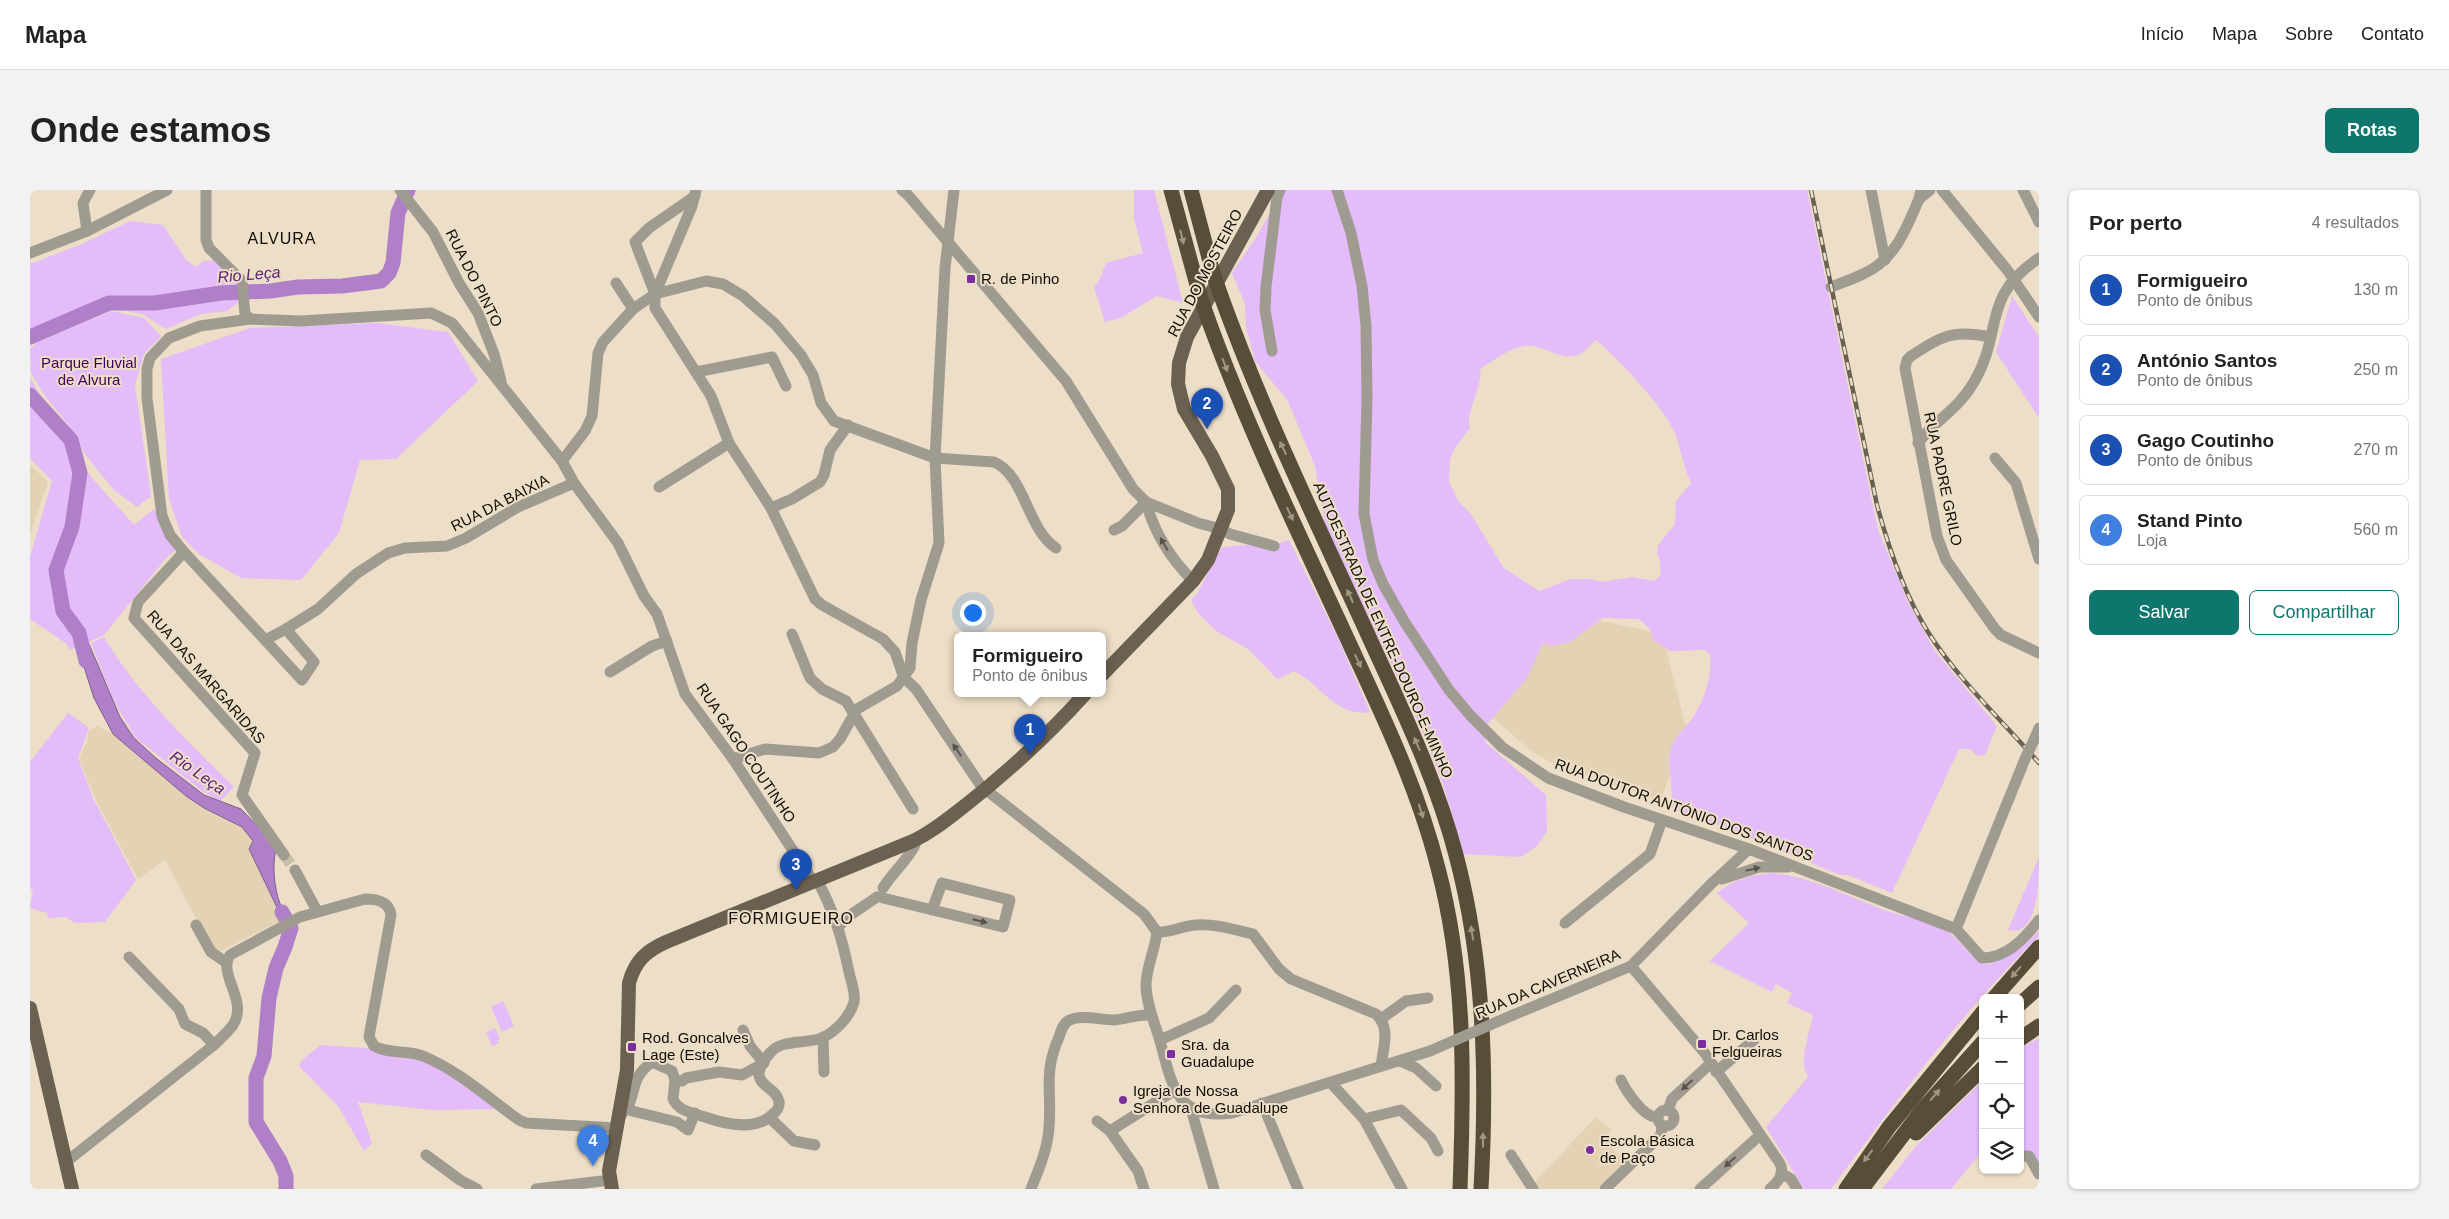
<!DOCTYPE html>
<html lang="pt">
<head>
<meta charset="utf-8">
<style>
	:root { --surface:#fff; --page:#f2f2f2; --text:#222; --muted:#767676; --line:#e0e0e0; --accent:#0f766e }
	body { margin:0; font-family:Arial,sans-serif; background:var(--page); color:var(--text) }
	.controls { position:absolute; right:15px; bottom:15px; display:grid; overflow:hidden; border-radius:8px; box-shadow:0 1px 4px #0004 }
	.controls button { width:45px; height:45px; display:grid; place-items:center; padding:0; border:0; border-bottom:1px solid var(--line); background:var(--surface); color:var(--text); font:25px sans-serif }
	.you { position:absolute; left:942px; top:422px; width:18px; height:18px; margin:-12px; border:4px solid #fff; border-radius:50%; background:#1a73e8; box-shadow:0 0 0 8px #1a73e833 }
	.badge { display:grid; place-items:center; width:32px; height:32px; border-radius:50%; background:var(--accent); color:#fff; font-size:16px; font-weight:700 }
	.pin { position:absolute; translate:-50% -41px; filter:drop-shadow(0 1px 2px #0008) }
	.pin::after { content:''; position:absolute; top:26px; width:18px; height:15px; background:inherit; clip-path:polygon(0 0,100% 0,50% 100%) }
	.popup { position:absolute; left:924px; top:442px; width:152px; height:65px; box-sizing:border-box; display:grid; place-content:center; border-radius:8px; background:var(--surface); filter:drop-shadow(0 1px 4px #0005); font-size:16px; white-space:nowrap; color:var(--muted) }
	.popup b { font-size:19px; color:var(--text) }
	.popup::after { content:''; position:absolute; left:50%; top:100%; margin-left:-10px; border:10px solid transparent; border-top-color:var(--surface) }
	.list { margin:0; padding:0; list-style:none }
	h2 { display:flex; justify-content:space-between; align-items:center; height:65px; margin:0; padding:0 20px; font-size:21px }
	h2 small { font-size:16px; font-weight:400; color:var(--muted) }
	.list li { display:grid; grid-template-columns:32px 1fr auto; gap:15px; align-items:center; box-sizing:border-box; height:70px; margin:0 10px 10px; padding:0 10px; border:1px solid var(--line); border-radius:8px }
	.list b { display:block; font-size:19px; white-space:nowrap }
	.list p { margin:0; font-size:16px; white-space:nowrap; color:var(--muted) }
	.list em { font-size:16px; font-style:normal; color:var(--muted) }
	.actions { display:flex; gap:10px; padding:15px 20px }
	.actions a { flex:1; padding:11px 0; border:1px solid var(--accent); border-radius:8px; text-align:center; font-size:18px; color:var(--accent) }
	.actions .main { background:var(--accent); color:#fff }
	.icon { flex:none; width:28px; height:28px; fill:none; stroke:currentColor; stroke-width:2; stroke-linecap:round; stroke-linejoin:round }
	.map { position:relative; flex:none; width:2009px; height:999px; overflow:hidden; border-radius:8px }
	header { display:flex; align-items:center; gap:30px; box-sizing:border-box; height:70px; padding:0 25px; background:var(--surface); border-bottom:1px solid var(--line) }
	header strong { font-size:24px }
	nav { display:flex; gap:28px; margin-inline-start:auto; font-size:18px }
	.intro { display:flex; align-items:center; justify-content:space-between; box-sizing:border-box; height:120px; padding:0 30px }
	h1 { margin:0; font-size:35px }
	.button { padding:12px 22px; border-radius:8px; background:var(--accent); color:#fff; font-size:18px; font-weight:700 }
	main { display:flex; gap:30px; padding:0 30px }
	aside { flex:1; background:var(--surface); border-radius:8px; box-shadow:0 1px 4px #0004 }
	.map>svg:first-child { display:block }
</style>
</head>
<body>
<header>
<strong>Mapa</strong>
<nav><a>Início</a><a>Mapa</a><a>Sobre</a><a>Contato</a></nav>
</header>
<div class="intro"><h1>Onde estamos</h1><a class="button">Rotas</a></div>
<main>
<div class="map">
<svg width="2009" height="999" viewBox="0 0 2009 999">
	<rect width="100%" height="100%" fill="#ecdec7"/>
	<!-- built -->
	<g fill="#e4d2b5">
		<path d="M0 275 18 292 0 344Z"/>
		<path d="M1481 411 1632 444 1657 541 1630 611 1526 575 1501 561 1456 521Z"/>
		<path d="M68 536 83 544 156 606 217 641 223 651 219 659 221 663 253 729 185 764 135 670 108 689 66 610 49 568 58 550V541Z"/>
		<path d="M1565 928 1582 940 1574 948 1595 972 1567 999H1508L1504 993Z"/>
	</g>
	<!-- green -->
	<g fill="#e4bcfa" fill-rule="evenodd">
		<path d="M1104 0H1124L1153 113 1127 106 1092 127 1075 132 1064 97 1069 91 1076 73 1113 63 1104 28Z"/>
		<path d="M1253 0H1777L1848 340 1878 412 1904 460 1967 536 1955 565 1947 566 1940 559H1929L1862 703 1818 685H1810L1688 635 1655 627 1648 620 1640 617C1646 600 1634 577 1642 555 1647 543 1659 535 1665 524 1676 506 1682 484 1680 464L1674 460 1640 461 1623 450 1620 439 1609 429 1573 428 1540 452 1521 456 1513 453 1497 488 1455 537V552L1516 605 1517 641 1507 656 1491 667 1433 664 1414 597 1388 532 1295 335 1285 276 1269 238 1258 211 1225 171 1216 137 1215 114 1202 83 1227 46ZM1566 150C1586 166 1635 219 1644 241 1651 258 1653 276 1661 293L1646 311 1645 334 1628 355 1627 364 1629 367 1631 384 1625 391 1602 387 1572 392 1560 389H1541L1509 401 1474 378 1440 323 1429 312 1419 292 1420 270 1423 261 1440 238C1434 225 1453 197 1450 179 1463 171 1479 158 1495 156 1514 153 1530 172 1548 165 1555 163 1560 154 1566 150Z"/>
		<path d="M100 31 133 35 156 70 166 77 173 71 190 70 211 92V110L197 121 171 124 136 139 112 124 80 118 10 146 0 154V74L52 54Z"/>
		<path d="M1982 106 2009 147V228L1966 162Z"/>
		<path d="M81 121 114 128 131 146 114 164 105 195 121 306 107 317 83 299 54 263 38 234 15 206 1 183 0 159 8 152Z"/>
		<path d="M347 133 418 142 448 191 366 269 330 270 309 343 271 390 211 388 169 364 152 347 139 309 131 169 220 138Z"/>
		<path d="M0 187 11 207 45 253 53 275 62 288 104 335 124 319 148 358 137 367 74 445 40 460 37 454 0 429V367L22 291 0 268Z"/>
		<path d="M1259 350 1308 448 1340 522C1305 528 1290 492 1263 481L1249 489 1246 488 1218 459 1186 441 1168 423 1161 410 1167 404 1191 358C1212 353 1243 357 1259 350Z"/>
		<path d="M74 447C107 503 158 552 204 597L190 611 172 601 105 547 83 509 61 453Z"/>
		<path d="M38 523 59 538 48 568 63 608 106 690 75 732 45 733 36 727 18 728 17 723 0 718 3 701 0 698V572Z"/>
		<path d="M2009 667C2009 689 2009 748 1978 740Z"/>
		<path d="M1741 683C1782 686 1818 707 1857 721 1876 727 1897 729 1915 740 1931 750 1939 768 1959 775L1995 753 2009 741V746C1931 823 1866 911 1801 999H1774L1736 937 1778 887C1768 871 1780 843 1783 825L1757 813 1762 803 1746 794 1742 802 1680 771 1719 733 1687 703C1703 690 1720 685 1741 683Z"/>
		<path d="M473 811 484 836 472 842 461 817Z"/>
		<path d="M465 838 470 849 467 850 469 853 462 856 456 842Z"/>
		<path d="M2009 848V976L1990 962V858Z"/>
		<path d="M291 855 336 858 396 870 458 910 465 919 402 920 328 912 342 953 334 961 308 916 269 876 273 869Z"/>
		<path d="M1953 890V960L1921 999H1852L1886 956Z"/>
	</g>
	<!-- water -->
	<path fill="#af7fc7" stroke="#805d8d" d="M45 449 59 454 90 527 104 548 127 569 174 605 211 619 234 643 246 660C241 677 245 719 261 729L254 732 219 659 223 651 212 637 174 618 156 606 83 544 64 508Z"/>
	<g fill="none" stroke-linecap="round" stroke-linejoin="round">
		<!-- river -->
		<g stroke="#af7fc7" stroke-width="15">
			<path d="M0 147 79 113H125L191 103 240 101 268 97 312 96 351 91 359 83 363 73 368 23 378 0"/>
			<path d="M0 205 41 250 50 283 42 337 26 380 33 421 49 443 56 471"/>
			<path d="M252 722 261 738 255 757 246 778 239 808 234 866 226 888V932L250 971 256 986V999"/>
		</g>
		<!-- minor-tunnel -->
		<path stroke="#cbbfaa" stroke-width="11" stroke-dasharray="11 5.5" stroke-linecap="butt" d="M254 665 265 680"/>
		<!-- minor -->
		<g stroke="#a09b91" stroke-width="11">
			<path d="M176 0V50L179 58 212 91 215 124 220 129"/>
			<path d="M370 0 403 42 429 93 448 123 464 164 471 191"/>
			<path d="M666 0 662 16 625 104V118L681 206 699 253 741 318 785 409 792 415 853 449 865 462 874 488 886 499 951 596 1114 724 1127 742C1125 760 1116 778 1116 795 1116 814 1125 833 1130 851 1142 894 1146 931 1202 923L1400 861"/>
			<path d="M872 0 878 5 1036 191 1103 299 1116 312 1168 333 1191 339 1200 344 1244 356"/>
			<path d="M1307 0 1321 43 1332 96 1336 136 1337 208 1334 324 1343 370 1353 394 1374 431 1419 500 1440 525 1472 557 1518 588 1594 617 1719 659 1926 739 1952 768C1977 768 1994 749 2009 730"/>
			<path d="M1841 0 1855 70"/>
			<path d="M1891 0 1889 9 1900 0"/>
			<path d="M1912 0 1978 81 2009 127"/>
			<path d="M1993 0 2009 32"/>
			<path d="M57 41 53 13 60 0"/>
			<path d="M0 63 57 41 137 0"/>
			<path d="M586 93 603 119"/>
			<path d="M1801 97C1811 93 1823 89 1833 84 1865 70 1876 39 1889 9"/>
			<path d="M625 104 605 52 619 38 665 6"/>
			<path d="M1960 147C1923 139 1912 146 1881 166L1877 170 1875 178 1907 346 1916 370 1965 439 1971 445 2009 463"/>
			<path d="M1242 161 1235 120 1236 97 1247 7 1250 0"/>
			<path d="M666 182 742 167 756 196"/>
			<path d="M1888 253C1905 230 1928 220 1944 192 1974 141 1950 108 2009 68"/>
			<path d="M1965 268 1986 293 2009 369"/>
			<path d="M532 271 555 241 562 226 568 163 573 152 603 119 625 104 676 91 693 94 713 106 745 134 771 165 783 185 791 213 804 231 905 268 964 272C995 285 997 339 1026 358"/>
			<path d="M629 297 699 253"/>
			<path d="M741 318 762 309 790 292 794 285 800 260 818 235"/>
			<path d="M1084 340 1092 336 1116 312C1124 342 1141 369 1163 391"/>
			<path d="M154 362 108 412 104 428 225 563 212 605 254 665"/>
			<path d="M256 439 288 419 326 384 358 363 375 358 417 356 436 348 488 317 544 293"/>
			<path d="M762 444 780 488 792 499 816 511 883 619"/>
			<path d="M235 450 256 439 284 472 272 490 154 362 140 345 132 326 117 208V179L120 168 139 148 170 136 220 129 271 131 401 123 422 133 532 271 544 293 588 353 614 406 627 424 655 504 703 569 783 691"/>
			<path d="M580 482 622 456 637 451"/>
			<path d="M2004 550 2009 538"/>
			<path d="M703 569 735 559 789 563 803 557 810 549 827 519 867 496 880 478 882 453 891 410 909 353 905 268 915 78 924 0"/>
			<path d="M265 680 287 721"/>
			<path d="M1692 689 1729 677H1758"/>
			<path d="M853 698C863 682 877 671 885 655L883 651"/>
			<path d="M853 708 973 737 980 710 912 693 902 720"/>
			<path d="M1535 733 1620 664 1632 630"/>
			<path d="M166 735 181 762 197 773"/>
			<path d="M809 736 819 726 847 707"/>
			<path d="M1926 739 1995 569"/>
			<path d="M1127 742C1140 743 1152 736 1165 735 1184 733 1205 740 1223 744L1249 779 1261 789 1346 824C1361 837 1353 859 1351 876"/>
			<path d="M99 767 149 819 155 834 173 843 184 855"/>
			<path d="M1601 776 1674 862 1749 972C1756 983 1748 992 1740 999"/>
			<path d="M1483 825 1601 776 1681 694 1719 659"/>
			<path d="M1351 829 1376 811 1398 808"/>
			<path d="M793 847 794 882"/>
			<path d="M1130 850 1179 828 1206 800"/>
			<path d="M1370 871 1386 878 1406 896"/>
			<path d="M1686 882 1724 850"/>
			<path d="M645 890 652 891 656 888 689 882 712 885 734 873 720 856 713 840"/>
			<path d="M1591 890C1596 901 1614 928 1627 927"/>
			<path d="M1301 893 1334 929 1372 999"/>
			<path d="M1232 913 1268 999"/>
			<path d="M599 917 602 921 647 932 658 940 665 923"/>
			<path d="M1161 919 1184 999"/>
			<circle cx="1636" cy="928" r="8"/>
			<path d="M1638 920 1642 909 1681 873"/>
			<path d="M590 926C610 907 596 891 622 872L642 881 645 890 643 909C648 921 663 923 675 927 695 934 725 942 743 924 747 921 750 917 749 911 746 899 730 896 729 885 729 877 736 867 741 862 752 849 777 854 792 848 805 842 820 827 824 812 826 803 821 792 819 782 812 748 804 721 787 690"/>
			<path d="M740 928 764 951 785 955"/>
			<path d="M1334 929 1371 920 1401 948 1408 961"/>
			<path d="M1067 931 1080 941"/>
			<path d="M396 965 430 990 447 999"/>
			<path d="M1481 965 1503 999"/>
			<path d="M1990 966H1999L2009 984"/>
			<path d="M36 972 184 855C190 849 198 842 203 835 219 811 187 784 200 765L270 727 335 709C347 709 359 711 361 725L339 847 344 856C358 864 378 860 393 866 429 881 457 907 489 930L496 933 587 938"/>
			<path d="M1751 983 1761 989 1767 999"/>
			<path d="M506 999 580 990"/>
			<path d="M1001 999C1009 979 1018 958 1019 937 1022 901 1013 883 1029 847 1031 841 1033 834 1038 831 1049 824 1071 830 1084 830 1097 829 1108 824 1121 825"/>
			<path d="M1114 999 1108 981 1080 941 1145 900"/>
			<path d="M1575 999 1631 945 1632 936"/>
			<path d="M1670 999 1729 946"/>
		</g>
		<!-- major -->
		<g stroke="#6b6150" stroke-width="14">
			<path d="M1072 485 1163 391 1178 370 1198 320V299L1182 266 1154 219 1148 194 1149 173 1157 147 1238 0"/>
			<path d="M0 818 42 999"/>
			<path d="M582 999 579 981 597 880 599 793C605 771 616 761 636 752L883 651C904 641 920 627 937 614 980 580 1019 544 1055 504"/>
		</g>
		<!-- highway -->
		<g stroke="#584d39" stroke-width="15">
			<path d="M1141 0 1170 106"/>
			<path d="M1161 0 1183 83"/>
			<path d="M1191 106C1232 219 1284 327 1334 436 1368 511 1405 585 1426 665 1455 774 1457 887 1451 999"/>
			<path d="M1178 129C1219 242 1272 350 1322 459 1355 530 1389 602 1408 678 1436 784 1434 890 1430 999"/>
			<path d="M1964 808 2009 757"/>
			<path d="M1990 814 2009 797"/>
			<path d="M1990 849 2009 836"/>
			<path d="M1886 943 1953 878"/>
			<path d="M1816 999 1859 937 1953 822"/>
			<path d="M1832 999 1892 920 1953 852"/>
		</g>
		<!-- rail casing -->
		<g stroke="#696153" stroke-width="4.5">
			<path id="rail" d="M1781 0 1847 315C1859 359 1874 404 1898 442 1926 487 1974 533 2009 573"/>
		</g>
		<!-- rail -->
		<use href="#rail" stroke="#ecdec7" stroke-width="2.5" stroke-dasharray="8" stroke-linecap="butt"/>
		<!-- minor-bridge -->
		<g stroke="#a09b91" stroke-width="11">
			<path d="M1995 569 2004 550"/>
			<path d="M1400 861 1483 825"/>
		</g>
		<!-- highway-bridge -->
		<g stroke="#584d39" stroke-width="15">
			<path d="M1183 83 1191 106"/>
			<path d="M1170 106 1178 129"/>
		</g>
	</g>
	<!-- one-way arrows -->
	<defs><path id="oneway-solid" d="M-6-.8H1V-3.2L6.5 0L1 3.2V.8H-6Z" transform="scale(1.25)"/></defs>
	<g fill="#a29680">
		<use href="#oneway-solid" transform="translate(1152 47) rotate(76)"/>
		<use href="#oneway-solid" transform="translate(1195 175) rotate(69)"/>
		<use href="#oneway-solid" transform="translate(1253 258) rotate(-115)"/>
		<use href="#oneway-solid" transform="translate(1260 324) rotate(65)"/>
		<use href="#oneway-solid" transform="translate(1320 406) rotate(-115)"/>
		<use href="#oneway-solid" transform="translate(1328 471) rotate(65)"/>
		<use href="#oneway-solid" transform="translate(1387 554) rotate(-113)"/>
		<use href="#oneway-solid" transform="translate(1391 621) rotate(72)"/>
		<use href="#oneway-solid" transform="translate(1442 743) rotate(-100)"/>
		<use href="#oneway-solid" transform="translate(1986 782) rotate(131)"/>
		<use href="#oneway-solid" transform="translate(1905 905) rotate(-49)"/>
		<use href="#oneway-solid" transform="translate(1453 950) rotate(-90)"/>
		<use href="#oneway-solid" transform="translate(1838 966) rotate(126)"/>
	</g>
	<g fill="#59544c">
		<use href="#oneway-solid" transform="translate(1134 354) rotate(-120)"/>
		<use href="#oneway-solid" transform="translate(927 560) rotate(-124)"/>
		<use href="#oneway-solid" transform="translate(1723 679) rotate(-13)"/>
		<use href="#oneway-solid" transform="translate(950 731) rotate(14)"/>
		<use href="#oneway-solid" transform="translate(1657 895) rotate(137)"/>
		<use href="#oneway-solid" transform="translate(1700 972) rotate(138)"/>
	</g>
	<!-- markers -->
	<g fill="#7b2c9d" stroke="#ecdec7" stroke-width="2">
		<rect x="936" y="84" width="10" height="10" rx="2.5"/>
		<rect x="1667" y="849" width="10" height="10" rx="2.5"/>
		<rect x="597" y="852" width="10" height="10" rx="2.5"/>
		<rect x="1136" y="859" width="10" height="10" rx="2.5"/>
		<circle cx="1093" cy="910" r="5"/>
		<circle cx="1560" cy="960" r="5"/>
	</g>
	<g text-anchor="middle" stroke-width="4" stroke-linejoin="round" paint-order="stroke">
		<!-- street labels -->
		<g font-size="15" fill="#120e06" stroke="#ecdec7">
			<text transform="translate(1175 83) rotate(-62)" y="5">RUA DO MOSTEIRO</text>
			<text transform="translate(444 88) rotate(63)" y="5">RUA DO PINTO</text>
			<text transform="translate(1913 289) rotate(78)" y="5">RUA PADRE GRILO</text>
			<text transform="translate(470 313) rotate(-27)" y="5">RUA DA BAIXIA</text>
			<text transform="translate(1353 440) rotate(66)" y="5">AUTOESTRADA DE ENTRE-DOURO-E-MINHO</text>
			<text transform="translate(176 487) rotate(49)" y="5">RUA DAS MARGARIDAS</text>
			<text transform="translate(716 563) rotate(56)" y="5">RUA GAGO COUTINHO</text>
			<text transform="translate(1654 620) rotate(20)" y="5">RUA DOUTOR ANTÓNIO DOS SANTOS</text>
			<text transform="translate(1518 794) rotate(-23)" y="5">RUA DA CAVERNEIRA</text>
		</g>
		<!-- poi labels -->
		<g font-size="15" fill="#120e06" stroke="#ecdec7" text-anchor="start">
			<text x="951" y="94">R. de Pinho</text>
			<text x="1682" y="850">Dr. Carlos<tspan x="1682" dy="17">Felgueiras</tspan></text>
			<text x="612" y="853">Rod. Goncalves<tspan x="612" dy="17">Lage (Este)</tspan></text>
			<text x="1151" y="860">Sra. da<tspan x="1151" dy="17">Guadalupe</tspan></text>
			<text x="1103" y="906">Igreja de Nossa<tspan x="1103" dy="17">Senhora de Guadalupe</tspan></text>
			<text x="1570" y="956">Escola Básica<tspan x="1570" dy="17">de Paço</tspan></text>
		</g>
		<!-- park labels -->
		<g font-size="15" fill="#45015e" stroke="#ecdec7">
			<text x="59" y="178">Parque Fluvial<tspan x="59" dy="17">de Alvura</tspan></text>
		</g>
		<!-- neighbourhood labels -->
		<g font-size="16" letter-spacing="1" fill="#120e06" stroke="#ecdec7">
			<text x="252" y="54">ALVURA</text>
			<text x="761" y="734">FORMIGUEIRO</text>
		</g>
		<!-- water labels -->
		<g font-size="16" font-style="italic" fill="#5f2379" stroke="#ecdec7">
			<text transform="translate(219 84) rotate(-5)" y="6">Rio Leça</text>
			<text transform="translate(168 582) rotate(35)" y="6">Rio Leça</text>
		</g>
	</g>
</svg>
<div class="controls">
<button>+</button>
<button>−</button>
<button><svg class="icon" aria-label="locate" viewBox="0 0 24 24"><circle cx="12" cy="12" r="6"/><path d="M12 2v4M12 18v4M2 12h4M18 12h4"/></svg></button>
<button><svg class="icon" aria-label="layers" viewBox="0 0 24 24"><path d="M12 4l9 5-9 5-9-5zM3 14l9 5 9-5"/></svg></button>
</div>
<div class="you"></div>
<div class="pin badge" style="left:1000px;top:565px;background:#1a4fb4">1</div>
<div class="popup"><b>Formigueiro</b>Ponto de ônibus</div>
<div class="pin badge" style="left:1177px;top:239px;background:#1a4fb4">2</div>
<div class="pin badge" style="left:766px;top:700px;background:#1a4fb4">3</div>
<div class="pin badge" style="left:563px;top:976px;background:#3f7fe0">4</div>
</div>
<aside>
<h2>Por perto<small>4 resultados</small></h2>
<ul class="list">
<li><span class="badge" style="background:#1a4fb4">1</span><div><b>Formigueiro</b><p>Ponto de ônibus</p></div><em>130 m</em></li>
<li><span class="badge" style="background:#1a4fb4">2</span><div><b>António Santos</b><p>Ponto de ônibus</p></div><em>250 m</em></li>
<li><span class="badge" style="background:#1a4fb4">3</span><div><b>Gago Coutinho</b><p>Ponto de ônibus</p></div><em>270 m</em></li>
<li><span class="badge" style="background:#3f7fe0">4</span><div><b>Stand Pinto</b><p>Loja</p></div><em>560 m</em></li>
</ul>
<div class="actions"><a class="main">Salvar</a><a>Compartilhar</a></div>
</aside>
</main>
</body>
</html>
